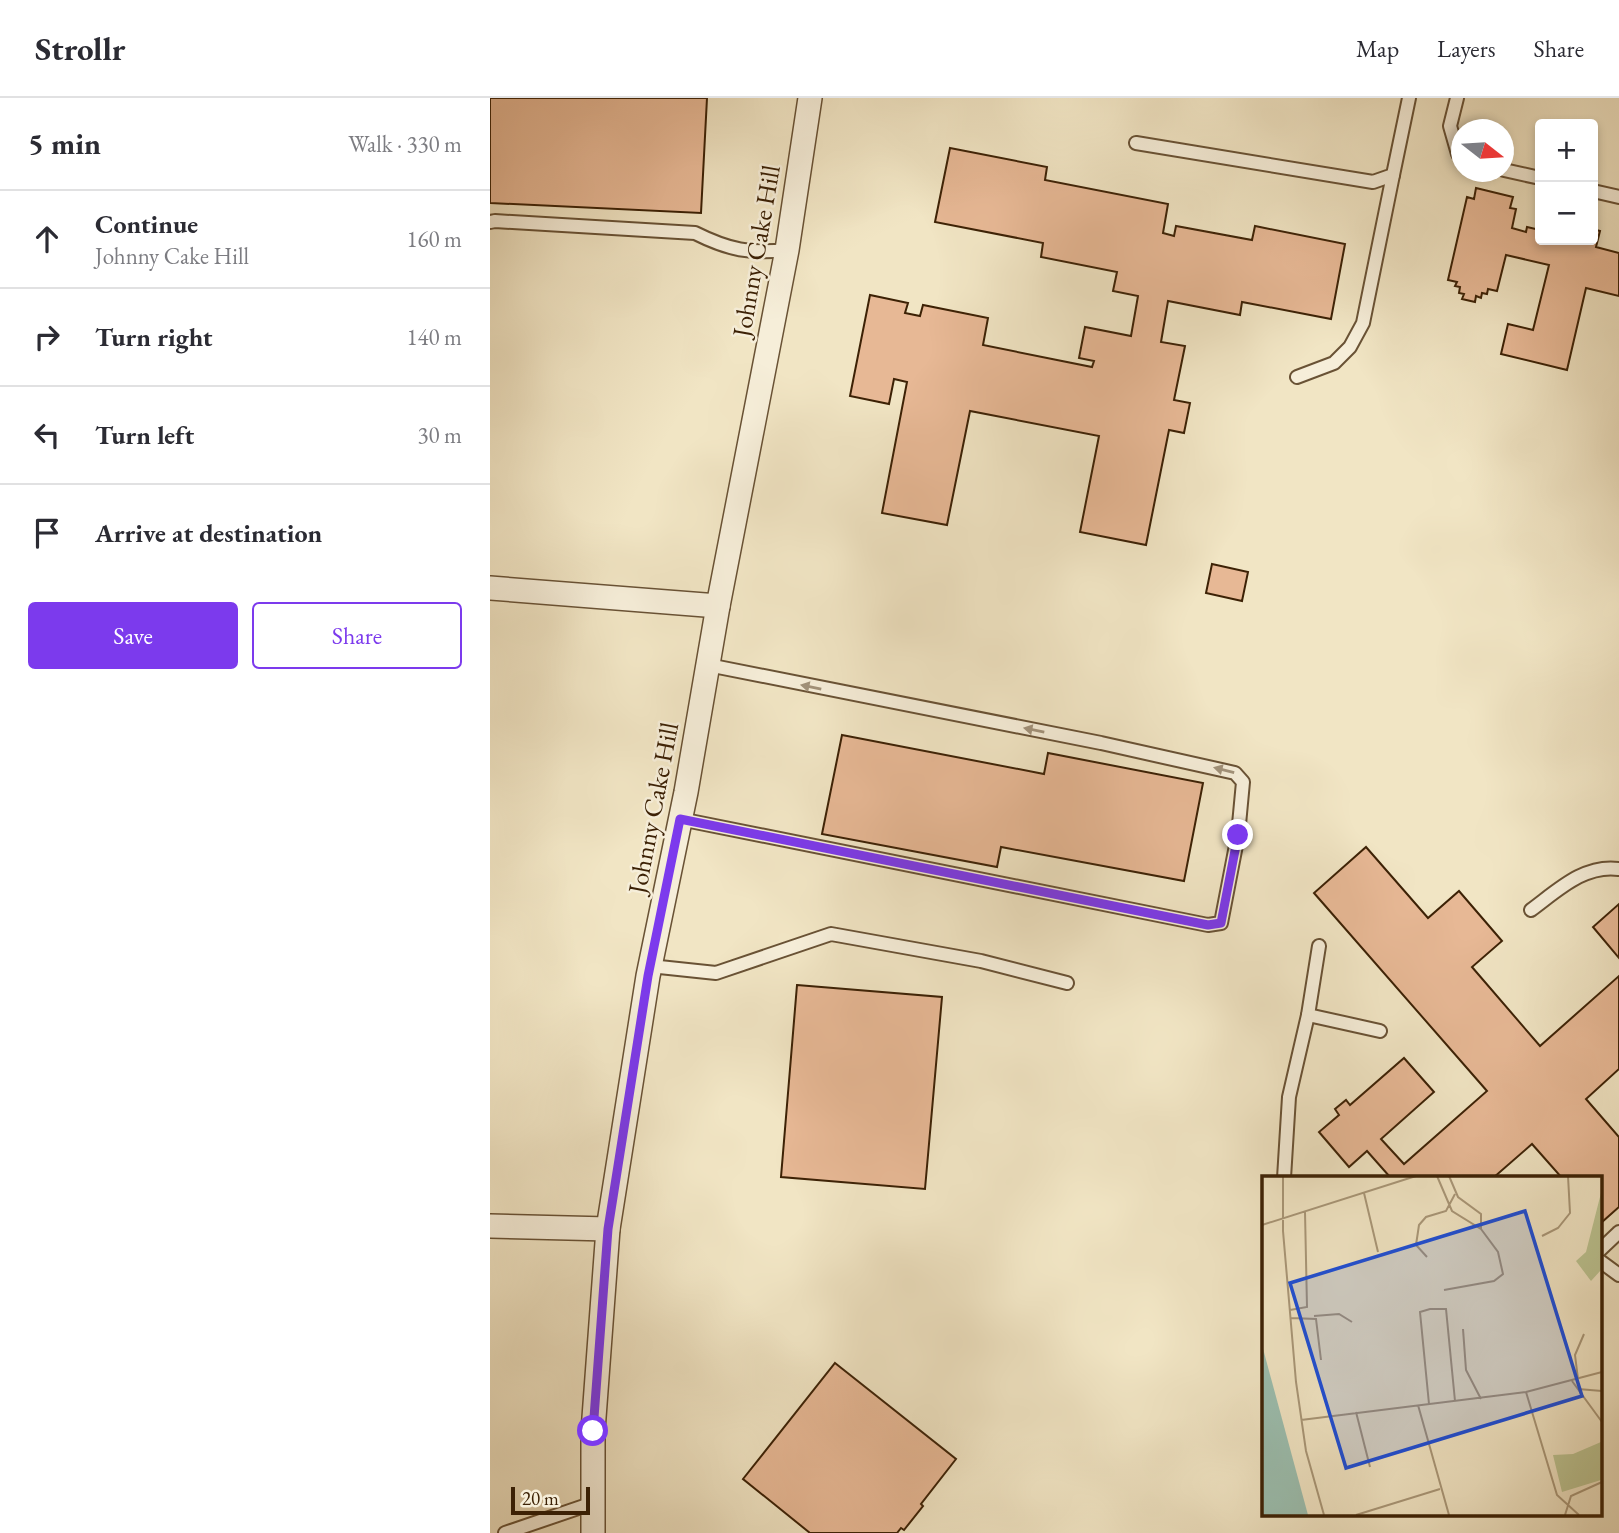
<!DOCTYPE html>
<html lang="en">
<head>
<meta charset="utf-8">
<style>
	:root { --surface:#fff; --page:#f7f7f7; --text:#2b2b33; --muted:#7c7c81; --line:#e1e1e2; --accent:#7c3aed }
	body { margin:0; font-family:"EB Garamond",serif; background:var(--page); color:var(--text) }
	.controls { position:absolute; right:21px; top:21px; display:grid; overflow:hidden; border-radius:7px; box-shadow:0 4px 10px #0003 }
	.controls button { width:63px; height:63px; display:grid; place-items:center; padding:0; border:0; border-bottom:2px solid var(--line); background:var(--surface); color:var(--text); font:35px sans-serif }
	.compass { position:absolute; left:961px; top:21px; width:63px; height:63px; border-radius:50%; background:var(--surface); box-shadow:0 4px 10px #0003; rotate:107deg }
	.scale { position:absolute; left:21px; bottom:18px; width:79px; box-sizing:border-box; padding-left:7px; border:4px solid #3c2105; border-top:0; font-size:19px; line-height:24px; white-space:nowrap; color:#3c2105; -webkit-text-stroke:5px #f6eed9; paint-order:stroke }
	.stop { position:absolute; width:21px; height:21px; margin:-16px; border:5px solid #7c3aed; border-radius:50%; background:#fff }
	.stop.end { background:#7c3aed; border-color:#fff; box-shadow:0 2px 7px #0008 }
	.list { margin:0; padding:0; list-style:none }
	h2 { display:flex; justify-content:space-between; align-items:center; height:91px; margin:0; padding:0 28px; font-size:30px }
	h2 small { font-size:23px; font-weight:400; color:var(--muted) }
	.list li { display:grid; grid-template-columns:46px 1fr auto; gap:21px; align-items:center; box-sizing:border-box; height:98px; padding:0 28px; border-top:2px solid var(--line) }
	.list b { display:block; font-size:26px; white-space:nowrap }
	.list p { margin:0; font-size:23px; white-space:nowrap; color:var(--muted) }
	.list em { font-size:23px; font-style:normal; color:var(--muted) }
	.actions { display:flex; gap:14px; padding:21px 28px }
	.actions a { flex:1; padding:16px 0; border:2px solid var(--accent); border-radius:7px; text-align:center; font-size:24px; color:var(--accent) }
	.actions .main { background:var(--accent); color:#fff }
	.icon { flex:none; width:38px; height:38px; fill:none; stroke:currentColor; stroke-width:2; stroke-linecap:round; stroke-linejoin:round }
	.map { position:relative; flex:none; width:1129px; height:1435px; overflow:hidden }
	header { display:flex; align-items:center; gap:42px; box-sizing:border-box; height:98px; padding:0 35px; background:var(--surface); border-bottom:2px solid var(--line) }
	header strong { font-size:33px }
	nav { display:flex; gap:38px; margin-inline-start:auto; font-size:24px }
	main { display:flex }
	aside { flex:1; background:var(--surface) }
	.map>svg:first-child { display:block }
</style>
</head>
<body>
<header>
<strong>Strollr</strong>
<nav><a>Map</a><a>Layers</a><a>Share</a></nav>
</header>
<main>
<aside>
<h2>5 min<small>Walk · 330 m</small></h2>
<ul class="list">
<li><svg class="icon" aria-label="ahead" viewBox="0 0 24 24"><path d="M12 20V5M6 11l6-6 6 6"/></svg><div><b>Continue</b><p>Johnny Cake Hill</p></div><em>160 m</em></li>
<li><svg class="icon" aria-label="right" viewBox="0 0 24 24"><path d="M7 20v-9h11M14 6l5 5-5 5"/></svg><div><b>Turn right</b></div><em>140 m</em></li>
<li><svg class="icon" aria-label="left" viewBox="0 0 24 24"><path d="M17 20v-9H6M10 6l-5 5 5 5"/></svg><div><b>Turn left</b></div><em>30 m</em></li>
<li><svg class="icon" aria-label="arrive" viewBox="0 0 24 24"><path d="M6 21V4h12l-3 4 3 4H6"/></svg><div><b>Arrive at destination</b></div></li>
</ul>
<div class="actions"><a class="main">Save</a><a>Share</a></div>
</aside>
<div class="map">
<svg width="1129" height="1435" viewBox="0 0 1129 1435">
	<rect width="100%" height="100%" fill="#f1e5c4"/>
	<filter id="stains"><feTurbulence type="fractalNoise" baseFrequency=".00286" numOctaves="4"/><feColorMatrix values="0 0 0 0 .2 0 0 0 0 .09 0 0 0 0 .02 0 0 0 .5 -.17"/></filter>
	<radialGradient id="worn" r=".72"><stop offset=".6" stop-color="#630" stop-opacity="0"/><stop offset="1" stop-color="#630" stop-opacity=".3"/></radialGradient>
	<!-- building -->
	<g fill="#e7b895" stroke="#3c2105" stroke-width="2">
		<path d="M0 0H217L211 115 0 105Z"/>
		<path d="M460 50 557 69 555 82 678 106 673 135 684 138 686 128 762 142 765 128 855 146 841 221 752 204 750 217 678 203 671 244 695 248 684 302 700 305 694 335 679 332 656 447 590 434 609 338 480 313 457 427 392 415 417 284 404 281 399 306 360 298 380 197 418 205 415 215 430 218 433 207 498 220 493 247 602 269 604 263 589 260 595 229 641 238 648 198 623 193 627 174 551 159 553 145 445 124Z"/>
		<path d="M986 90 1023 99 1020 110 1026 111 1022 130 1036 134 1037 129 1050 132V142H1103V131L1110 133 1106 149 1129 155V198L1096 190 1077 272 1011 256 1018 226 1043 232 1059 167 1016 157 1007 193 998 191 997 196 992 195 991 200 986 198 985 204 972 201 974 196 969 195 970 189 965 188 967 184 958 182 977 99 984 101Z"/>
		<path d="M722 466 758 474 752 503 716 495Z"/>
		<path d="M352 637 554 676 558 655 713 685 694 783 511 749 507 769 332 736Z"/>
		<path d="M876 749 938 820 969 793 1012 843 982 869 1050 948 1129 878V971L1096 1001 1129 1039V1109L1112 1124 1110 1080H1072L1042 1046 1003 1080H898L900 1079 877 1053 859 1069 829 1034 849 1017 845 1011 856 1002 860 1007 914 960 944 994 891 1041 914 1066 997 993 824 795Z"/>
		<path d="M1129 806V860L1103 829Z"/>
		<path d="M307 887 452 899 435 1091 291 1079Z"/>
		<path d="M345 1265 466 1361 431 1406 433 1408 414 1432 411 1430 407 1435H320L253 1381Z"/>
	</g>
	<g fill="none" stroke-linecap="round" stroke-linejoin="round">
		<!-- lane casing -->
		<g stroke="#695235" stroke-width="16">
			<g id="lane">
				<path d="M967 0 960 28 968 56 972 58"/>
				<path d="M646 45 883 84 903 77 919 0"/>
				<path d="M1014 72 1050 80"/>
				<path d="M1103 93 1129 99"/>
				<path d="M0 124 5 123 205 135C239 152 260 156 297 152"/>
				<path d="M807 279 844 265 860 249 873 225 903 77"/>
				<path d="M190 721 718 827 731 825 748 737 753 684 745 675 611 645 218 567"/>
				<path d="M1041 812C1067 793 1094 766 1129 771"/>
				<path d="M160 868 226 875 341 836 491 863 577 885"/>
				<path d="M818 917 890 933"/>
				<path d="M794 1080 799 999 818 917 829 848"/>
				<path d="M1110 1152 1129 1134"/>
				<path d="M1110 1163 1129 1177"/>
				<path d="M15 1435 103 1405"/>
			</g>
		</g>
		<!-- street casing -->
		<g stroke="#695235" stroke-width="26">
			<g id="street">
				<path d="M0 490 228 508"/>
				<path d="M0 1128 118 1131"/>
				<path d="M103 1435V1333L118 1131 158 878 196 694 228 508 297 152 320 0"/>
			</g>
		</g>
		<!-- lane -->
		<use href="#lane" stroke="#f6eed9" stroke-width="12"/>
		<!-- street -->
		<use href="#street" stroke="#f6eed9" stroke-width="23"/>
	</g>
	<!-- one-way arrows -->
	<defs><path id="oneway-solid" d="M-6-.8H1V-3.2L6.5 0L1 3.2V.8H-6Z" transform="scale(1.75)"/></defs>
	<g fill="#a2927a">
		<use href="#oneway-solid" transform="translate(321 589) rotate(-168)"/>
		<use href="#oneway-solid" transform="translate(544 632) rotate(-169)"/>
		<use href="#oneway-solid" transform="translate(734 672) rotate(-166)"/>
	</g>
	<g fill="none" stroke-linecap="round" stroke-linejoin="round">
		<!-- route -->
		<path stroke="#7c3aed" stroke-width="9" d="M103 1333 118 1131 158 878 190 721 718 827 731 825 748 737"/>
	</g>
	<g text-anchor="middle" stroke-width="5" stroke-linejoin="round" paint-order="stroke">
		<!-- street labels -->
		<g font-size="26" fill="#3c2105" stroke="#f6eed9">
			<text transform="translate(266 153) rotate(-80)" y="9">Johnny Cake Hill</text>
			<text transform="translate(163 710) rotate(-79)" y="9">Johnny Cake Hill</text>
		</g>
	</g>
	<!-- overview -->
	<g transform="translate(772 1078)">
		<rect width="340" height="340" fill="#f1e5c4"/>
		<path d="M339 17V94L329 105 314 85 324 76ZM339 266V304L300 316 291 279 311 278Z" fill="#bcc492"/>
		<path d="M0 169 46 339H0Z" fill="#9bbfb0"/>
		<path fill="none" stroke="#a99778" stroke-width="2" d="M21 0V55L34 206 44 275 62 339M175 0 190 35 219 53V38L196 21 187 0M102 17 116 76M0 49 154 0M280 60 296 52 308 37 306 0M165 81 154 69 157 49 164 41 184 35 193 18M182 114 232 105 241 98 236 76 219 53M28 134 45 131 43 36M52 140 77 138 90 146M29 142 54 143 59 184M201 153 204 194 219 223M316 203 313 179 322 158M310 205 340 246M316 213 340 215M264 216 295 319 317 339M167 228 158 136 168 133H184L193 225M156 229 187 339M94 236 108 291M39 244 264 216 340 196M94 339 178 313M303 339 309 320 340 306"/>
		<path fill="#1d4ed8" fill-opacity="0.15" stroke="#1d4ed8" stroke-width="3.5" d="M263 35 320 220 84 292 28 107Z"/>
		<rect width="340" height="340" fill="none" stroke="#3c2105" stroke-width="3.5"/>
	</g>
	<rect width="100%" height="100%" filter="url(#stains)"/>
	<rect width="100%" height="100%" fill="url(#worn)"/>
</svg>
<div class="controls">
<button>+</button>
<button>−</button>
</div>
<svg class="compass" viewBox="-18 -18 36 36"><path d="M0-13l5 13h-10z" fill="#e53935"/><path d="M0 13l5-13h-10z" fill="#7c7c81"/></svg>
<div class="scale">20 m</div>
<div class="stop" style="left:103px;top:1333px"></div>
<div class="stop end" style="left:748px;top:737px"></div>
</div>
</main>
</body>
</html>
